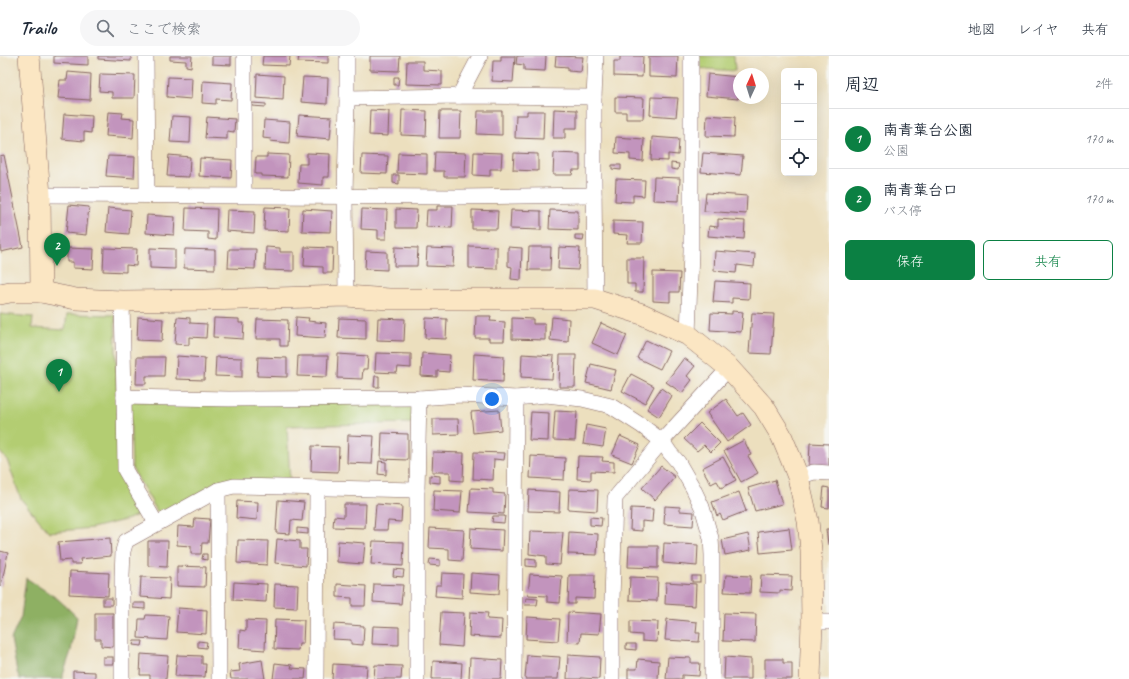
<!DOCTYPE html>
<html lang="ja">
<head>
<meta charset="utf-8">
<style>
	:root { --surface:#fff; --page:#f6f6f7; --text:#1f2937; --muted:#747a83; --line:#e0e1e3; --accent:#0b8043 }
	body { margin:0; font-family:Caveat,"Klee One",sans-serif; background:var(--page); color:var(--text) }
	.controls { position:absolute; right:12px; top:12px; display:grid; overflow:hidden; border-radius:6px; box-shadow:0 4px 16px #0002 }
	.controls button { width:36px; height:36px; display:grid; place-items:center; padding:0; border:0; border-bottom:1px solid var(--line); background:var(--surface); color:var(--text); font:20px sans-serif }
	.compass { position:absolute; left:733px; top:12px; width:36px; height:36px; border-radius:50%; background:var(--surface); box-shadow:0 4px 16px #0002; rotate:4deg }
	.you { position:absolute; left:492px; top:343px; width:14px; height:14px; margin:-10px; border:3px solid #fff; border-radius:50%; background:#1a73e8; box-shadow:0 0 0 6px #1a73e833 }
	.badge { display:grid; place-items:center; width:26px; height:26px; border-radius:50%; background:var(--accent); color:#fff; font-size:13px; font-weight:700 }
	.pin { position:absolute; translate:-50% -33px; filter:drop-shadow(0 1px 2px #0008) }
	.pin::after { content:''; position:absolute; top:21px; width:14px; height:12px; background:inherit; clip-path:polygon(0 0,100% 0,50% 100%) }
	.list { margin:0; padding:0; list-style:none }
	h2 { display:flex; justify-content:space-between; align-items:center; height:52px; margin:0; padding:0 16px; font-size:17px }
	h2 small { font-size:13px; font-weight:400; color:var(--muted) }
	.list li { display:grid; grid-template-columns:26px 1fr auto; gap:12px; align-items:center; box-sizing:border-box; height:60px; padding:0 16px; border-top:1px solid var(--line) }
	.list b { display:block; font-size:15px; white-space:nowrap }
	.list p { margin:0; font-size:13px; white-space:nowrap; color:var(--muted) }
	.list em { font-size:13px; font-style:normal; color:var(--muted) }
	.actions { display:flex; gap:8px; padding:12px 16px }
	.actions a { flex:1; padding:9px 0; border:1px solid var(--accent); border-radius:6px; text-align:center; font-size:14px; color:var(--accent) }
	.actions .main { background:var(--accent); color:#fff }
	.icon { flex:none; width:22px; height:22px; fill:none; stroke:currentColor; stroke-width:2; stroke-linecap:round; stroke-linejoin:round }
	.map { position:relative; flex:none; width:829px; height:623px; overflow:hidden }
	header { display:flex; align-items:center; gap:24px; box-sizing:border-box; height:56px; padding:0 20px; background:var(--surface); border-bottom:1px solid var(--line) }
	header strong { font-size:19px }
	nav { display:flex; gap:22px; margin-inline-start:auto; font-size:14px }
	.search { width:280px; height:36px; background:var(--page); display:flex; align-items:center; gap:10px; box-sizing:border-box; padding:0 14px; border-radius:22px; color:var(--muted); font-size:15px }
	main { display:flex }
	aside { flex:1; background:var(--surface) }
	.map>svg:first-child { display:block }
</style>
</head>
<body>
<header>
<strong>Trailo</strong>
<div class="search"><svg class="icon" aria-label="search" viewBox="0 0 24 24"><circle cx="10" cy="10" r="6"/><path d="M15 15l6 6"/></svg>ここで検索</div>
<nav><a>地図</a><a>レイヤ</a><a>共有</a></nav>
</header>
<main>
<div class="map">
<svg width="829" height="623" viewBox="0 0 829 623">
	<rect width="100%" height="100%" fill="#f6f6f2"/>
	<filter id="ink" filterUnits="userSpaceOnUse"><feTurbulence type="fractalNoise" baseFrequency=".025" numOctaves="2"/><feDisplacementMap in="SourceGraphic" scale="8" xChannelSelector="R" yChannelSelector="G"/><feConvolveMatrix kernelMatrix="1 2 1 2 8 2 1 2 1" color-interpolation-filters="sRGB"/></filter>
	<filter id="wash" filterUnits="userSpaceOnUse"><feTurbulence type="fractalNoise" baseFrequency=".012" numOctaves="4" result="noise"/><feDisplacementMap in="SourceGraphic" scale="16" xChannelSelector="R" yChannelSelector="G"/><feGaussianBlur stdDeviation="0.9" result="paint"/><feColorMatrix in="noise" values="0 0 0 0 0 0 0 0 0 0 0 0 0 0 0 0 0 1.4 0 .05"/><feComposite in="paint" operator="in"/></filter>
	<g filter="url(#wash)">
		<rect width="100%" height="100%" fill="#ecdfbe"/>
		<!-- green -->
		<g fill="#b3cd72" stroke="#7e764e">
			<path d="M695 0H734L735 15 694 12Z"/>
			<path d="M0 258 33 261 32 272 65 274 67 258 115 259 119 417 145 455 129 463 92 472 49 476 21 443 7 404 0 396Z"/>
			<path d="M130 345 414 347V367L287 370 290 426 232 425 160 460 132 412Z"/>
		</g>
		<!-- forest -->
		<path fill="#8eb064" stroke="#6c6848" d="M26 522 58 543 77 561 71 595 63 619V623H20L17 616 11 583 21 561Z"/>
		<g id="blocks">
			<!-- building -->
			<g fill="#c294bd">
				<path d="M54 0H88V9L54 7Z"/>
				<path d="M98 0H131V5L98 3Z"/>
				<path d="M170 0H192L191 11 186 10V5L170 4Z"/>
				<path d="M212 0H231V9L212 8Z"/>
				<path d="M263 0H290L289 10 262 9Z"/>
				<path d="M299 0H328V7L298 6Z"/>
				<path d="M370 0H400L399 15 370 14Z"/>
				<path d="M501 0H515L513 26 492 25 493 5H501Z"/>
				<path d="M517 0H546L545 15 524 14V9L516 8Z"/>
				<path d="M556 0 583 1 581 16 568 15V11L555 10Z"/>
				<path d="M620 0H643L642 21 614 20V5H620Z"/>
				<path d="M649 0H678L677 22 649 21Z"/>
				<path d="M407 5H423V14L442 15V29L406 28Z"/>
				<path d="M68 16 91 18 90 44 58 42 60 24H67Z"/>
				<path d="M100 18 135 19 134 42H112V36L99 35Z"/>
				<path d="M257 18 284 20 283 44 256 42Z"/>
				<path d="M708 18 739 21 738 43 706 40Z"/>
				<path d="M168 21 192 22 191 43 167 41Z"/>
				<path d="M303 21 328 22 327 48 301 46Z"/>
				<path d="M394 21H399L398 29H394Z"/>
				<path d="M203 25 232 27 231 44 216 43V48L202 47Z"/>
				<path d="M615 41 644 42 643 63H626V56H615Z"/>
				<path d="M651 41 678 42 676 61 650 59Z"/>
				<path d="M252 47 266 48V51L252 50Z"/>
				<path d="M554 53 577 54V72H565V82H553Z"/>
				<path d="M370 54 389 55 388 80 369 79Z"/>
				<path d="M402 54 427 55 426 80 401 79Z"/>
				<path d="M440 55H461L460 82H439Z"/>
				<path d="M478 55H502V79L477 78Z"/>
				<path d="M527 55H544L543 83 515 82 516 59H527Z"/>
				<path d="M108 56 123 57 122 62 134 63 133 82 106 80Z"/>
				<path d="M64 58 92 60 91 77 84 76V85L62 83Z"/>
				<path d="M299 59 332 61 330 83 297 80Z"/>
				<path d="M707 59 735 61 734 81 706 80Z"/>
				<path d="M172 60 191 61 190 87 170 86Z"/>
				<path d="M207 61 235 63 234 76 227 75V83L205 82Z"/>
				<path d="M264 64 290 66 289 87 270 85 271 83 263 82Z"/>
				<path d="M616 81 644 83 643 105 630 104V98L615 97Z"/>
				<path d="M652 81 679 83 678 99 668 98V105L651 104Z"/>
				<path d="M435 96 466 97 465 121H444V115H434Z"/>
				<path d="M474 96 502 97 501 113H490V120L473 119Z"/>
				<path d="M307 97 330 98 329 121H323V129L298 127 299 108H307Z"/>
				<path d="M398 97 427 98V118L397 117Z"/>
				<path d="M514 97 538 98V115L513 114Z"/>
				<path d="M554 97 580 98V114H573L572 119H553Z"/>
				<path d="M703 97 743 100 741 119 701 116Z"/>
				<path d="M267 98 289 99 288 121 261 120V118H255L256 101H267Z"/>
				<path d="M4 99 23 191 1 196 0 190V100Z"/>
				<path d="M169 99 190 101 189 121 167 120Z"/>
				<path d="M362 99 388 100 387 118 361 117Z"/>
				<path d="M108 100 135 101 134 122 106 120Z"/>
				<path d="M200 102 232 104 231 122 199 120Z"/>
				<path d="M671 107 679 108 678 114 671 113Z"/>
				<path d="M612 109H621V114L612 113Z"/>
				<path d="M393 119H399V128L393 127Z"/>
				<path d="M654 121 680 122 679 145 653 144Z"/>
				<path d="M616 123 645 124 644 140 633 139V146L615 145Z"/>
				<path d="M706 137 747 140 746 158 704 155Z"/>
				<path d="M69 149 89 151 86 179 66 177Z"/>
				<path d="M437 150H453L452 172 426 171 427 154H437Z"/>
				<path d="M265 151 290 152 289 175 264 174Z"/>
				<path d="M108 152 131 154 129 178 106 176Z"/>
				<path d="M186 152 217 153 216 184 208 183V176L185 175Z"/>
				<path d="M303 153 332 155 331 176 302 175Z"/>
				<path d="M362 153 387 154 386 183H378V174L361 173Z"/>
				<path d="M396 153 417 154 416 172H396Z"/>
				<path d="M227 154 255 155 254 177 226 175Z"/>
				<path d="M472 154 498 155 497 173H472Z"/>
				<path d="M511 154 541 155V174L510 173Z"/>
				<path d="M550 154 578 155V174L549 173Z"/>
				<path d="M147 159 175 161 174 179 146 177Z"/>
				<path d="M718 163 745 165 744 183 708 180 709 170 718 171Z"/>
				<path d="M613 165 643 166 642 187H627L628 179 613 178Z"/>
				<path d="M575 179H584L583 185 575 184Z"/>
				<path d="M469 190 497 191V213L469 212Z"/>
				<path d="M266 191 280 192V196H294V215L265 214Z"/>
				<path d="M305 191 333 192 332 217H323V211L304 210Z"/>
				<path d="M395 191 418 192 417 210H394Z"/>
				<path d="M508 191 522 192 521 224 511 223 512 211 508 210Z"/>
				<path d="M529 191H551L550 214H528Z"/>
				<path d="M559 191 580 192 578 214 558 213Z"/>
				<path d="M67 192 94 193 93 213 73 212V206H67Z"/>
				<path d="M104 192 137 193 136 210 126 209V216L103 215Z"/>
				<path d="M150 192 175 193V213L150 212Z"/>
				<path d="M427 192 454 193 453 211 426 210Z"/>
				<path d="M185 193 215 194V213L184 212Z"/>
				<path d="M229 193H256L255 213 228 212Z"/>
				<path d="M366 195 387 196V214L365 213Z"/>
				<path d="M715 195 755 198 754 211 737 209 736 217 714 215Z"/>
				<path d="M627 202H644L643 236H635V228H627Z"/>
				<path d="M653 216 680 217 679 236H670V246L653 245Z"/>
				<path d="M715 225 750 227 749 243 732 242V247L713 246Z"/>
				<path d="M732 255 743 256 741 276 710 274 711 257 732 258Z"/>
				<path d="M752 257 774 258 771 298 749 297Z"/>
				<path d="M476 260H491L490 265 505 266 504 285H489V282H475Z"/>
				<path d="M138 261 163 263 162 285 137 284Z"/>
				<path d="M177 261 190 262V267L207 268 206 282 189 281V289L175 288Z"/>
				<path d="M296 261 309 262 308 265 326 267 325 282 295 280Z"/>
				<path d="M552 261 569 263 568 286 550 284Z"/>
				<path d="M214 262 239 263V267H244L243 283 213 281Z"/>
				<path d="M339 262 366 263V283L338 282Z"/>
				<path d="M378 262 405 263 404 285 377 284Z"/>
				<path d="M426 262 447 263 446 283 425 282Z"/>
				<path d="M512 262 533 263V268H545V284L512 283Z"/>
				<path d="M257 263 288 264 287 290H280V283H256Z"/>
				<path d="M601 267 627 279 618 299 592 287Z"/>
				<path d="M646 284 669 295 660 313 637 302Z"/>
				<path d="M376 297 411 298V312L398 311 397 317 375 316Z"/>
				<path d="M422 297 450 299 449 316 437 315V321L421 320Z"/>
				<path d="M338 298 368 300 367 313H363L362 323 337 322Z"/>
				<path d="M474 298 504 300 503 326 473 324Z"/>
				<path d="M522 298 554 300 552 323 521 321Z"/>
				<path d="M560 299H576L575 331H559Z"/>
				<path d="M177 300 205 302 204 324 176 323Z"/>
				<path d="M298 300H328L327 321 297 320Z"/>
				<path d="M137 301H165L164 320H146V328H136Z"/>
				<path d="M216 301 242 302V321L215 320Z"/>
				<path d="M258 301 287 302V321L257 320Z"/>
				<path d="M684 302 695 310 687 320 692 324 682 337 666 326Z"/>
				<path d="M591 308 616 314 611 333 586 327Z"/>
				<path d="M631 318 654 330 645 347 622 335Z"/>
				<path d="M375 320H379V331H374Z"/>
				<path d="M661 332 672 340 659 361 647 353Z"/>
				<path d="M726 343 738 360 743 357 751 369 727 386 707 357Z"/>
				<path d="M499 354 501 374 473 377 471 356Z"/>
				<path d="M555 355 577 356 575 385 553 384Z"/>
				<path d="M531 356 549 357 548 385 529 384Z"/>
				<path d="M433 363H458L459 378 433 379Z"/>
				<path d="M700 367 720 387 711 396 704 389 697 395 684 383Z"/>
				<path d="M586 369 606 373 603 391 583 388Z"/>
				<path d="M382 377 408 378V404L381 403Z"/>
				<path d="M348 379 374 380 372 408 347 407Z"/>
				<path d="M620 380 640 389 632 407 612 399Z"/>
				<path d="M744 384 751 399 748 400 758 417 741 426 724 395Z"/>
				<path d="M810 387 829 388V411L809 409Z"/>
				<path d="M312 390 339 391 338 416 311 415Z"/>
				<path d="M433 396 464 397 463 425 450 424V416H432Z"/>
				<path d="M474 396 505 397 504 404 494 403 493 424 473 423Z"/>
				<path d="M531 400 565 402 564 424 530 422Z"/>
				<path d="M578 400 603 401 602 405 614 406V416L591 415V424L577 423Z"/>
				<path d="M723 401 736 424 721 432 717 425 711 428 702 412Z"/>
				<path d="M379 405 386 406V419L378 418Z"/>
				<path d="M661 410 675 421 655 444 642 432Z"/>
				<path d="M430 419 440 420V427L430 426Z"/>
				<path d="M775 424 782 448 755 455 748 432Z"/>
				<path d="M824 431 829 432V452L822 451Z"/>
				<path d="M471 432 493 433V437L505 438 504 458 469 456Z"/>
				<path d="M569 433 598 434 597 455 568 453Z"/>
				<path d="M434 434 462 435 460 457 433 455Z"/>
				<path d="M529 434 560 436 559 456 528 455Z"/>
				<path d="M739 436 746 455 723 464 720 458 717 460 712 446Z"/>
				<path d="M278 444 304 446 302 465 291 464 290 478 276 477Z"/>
				<path d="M237 445 258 446 257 464 236 462Z"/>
				<path d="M344 448H366L365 472 333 471 334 460 344 461Z"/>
				<path d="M376 448 402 450 401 466 388 465 387 474H374Z"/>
				<path d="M665 450 680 451V455L694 456 693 470 664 468Z"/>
				<path d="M631 452 653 453 652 466 642 465V475L630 474Z"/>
				<path d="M493 460H505L504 467 492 466Z"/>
				<path d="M590 461 602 462 601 470 590 469Z"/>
				<path d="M195 462 210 463 208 487H202L201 498H191V490L177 489 178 470 194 471Z"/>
				<path d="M297 472 308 473V478L297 477Z"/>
				<path d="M430 472 464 474 462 505 449 504V493L429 492Z"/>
				<path d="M471 472 503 474 502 495 470 493Z"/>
				<path d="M789 472 792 494 760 497 758 476Z"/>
				<path d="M826 473H829V488H828Z"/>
				<path d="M530 475 563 476 560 509 546 508V500L529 498Z"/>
				<path d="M569 476 598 478 597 499 568 498Z"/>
				<path d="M748 478 751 494 725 499 722 484Z"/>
				<path d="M110 482 111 500 80 503 81 508H71V504L60 505 58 486Z"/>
				<path d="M277 483 300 485V493H307L306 510 275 507Z"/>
				<path d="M238 484 268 485 267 509 237 507Z"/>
				<path d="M148 485H168L167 511 148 510Z"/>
				<path d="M338 485 365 487 363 508 337 506Z"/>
				<path d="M373 485 404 486 403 510 371 508Z"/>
				<path d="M664 487 698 489 697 510 663 507Z"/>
				<path d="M629 490H658V512L628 511Z"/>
				<path d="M0 495 8 497 1 530H0Z"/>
				<path d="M203 498H207V504L202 503Z"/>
				<path d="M430 503 440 504V510L429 509Z"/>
				<path d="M526 503 536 504V511L526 510Z"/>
				<path d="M177 510 206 511 205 531 177 530Z"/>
				<path d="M394 513 404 514 403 521 393 520Z"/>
				<path d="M70 515 109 517 108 540 69 538Z"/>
				<path d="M442 517 463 518 462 542 435 540 436 529H441Z"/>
				<path d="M471 517 500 519 499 538 470 536Z"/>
				<path d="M530 518 562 520 560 547 547 546V540L528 539Z"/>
				<path d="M569 519H595L594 543 575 542V548H568Z"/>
				<path d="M726 519 751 520 750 537 724 536Z"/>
				<path d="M761 519 792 520 791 535 780 534V537L760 536Z"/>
				<rect x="692" y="520" width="8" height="6"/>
				<path d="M141 521 170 522 169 543 140 541Z"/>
				<path d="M630 521 658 522 657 545 629 544Z"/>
				<path d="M234 526 267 528 266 546 233 544Z"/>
				<path d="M666 526 696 528 695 550 665 548Z"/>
				<path d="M275 528 298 529 297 552 274 551Z"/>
				<path d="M337 528 366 530 365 550H352V542L337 541Z"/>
				<path d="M374 528 403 529 401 548 373 546Z"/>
				<rect x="103" y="542" width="9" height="7"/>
				<path d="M526 542 538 543 537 549H525Z"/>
				<path d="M133 547H145V553L133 552Z"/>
				<path d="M178 552 207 554 206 578 176 576Z"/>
				<path d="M441 556 464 557 462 591 439 589Z"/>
				<path d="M470 556 488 557 487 563 502 564 501 582 469 580Z"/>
				<path d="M568 556 601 558 599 578 581 577 580 587 567 586Z"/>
				<path d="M95 557H113V591L101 590V583H95Z"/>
				<path d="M724 557 756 558 755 586 723 585Z"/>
				<path d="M146 559 169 560 167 584 138 582 139 563H145Z"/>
				<path d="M527 561 560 563 558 585 526 583Z"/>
				<path d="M275 563 304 564 303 588H299L298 594 274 593Z"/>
				<path d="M667 563 697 566 696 577H700L699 586 665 584Z"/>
				<path d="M246 564 266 565 265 594 239 592 240 574 246 575Z"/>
				<path d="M630 565 658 566 657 586 642 585V579L630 578Z"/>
				<path d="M334 568 364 570 363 589 351 588V584L333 583Z"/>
				<path d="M373 570 399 571V589L372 588Z"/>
				<path d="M134 585H143L142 590 133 589Z"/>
				<path d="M198 585 207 586 206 592 198 591Z"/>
				<path d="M626 588H636V594L626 593Z"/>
				<path d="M141 598 168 600 166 623H150V619H140Z"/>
				<path d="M177 599 202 600V608H206L205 621 175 620Z"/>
				<path d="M527 599 560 601 558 623H525Z"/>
				<path d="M568 599 600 601 599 623 581 622V623H567Z"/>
				<rect x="103" y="601" width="10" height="7"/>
				<path d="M668 601 691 602V607H700L699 620 682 619V623H666Z"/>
				<path d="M725 601 751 603V623H724Z"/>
				<path d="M470 602 502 604 501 623H469Z"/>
				<path d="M638 603 659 605 658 623H628V613H637Z"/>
				<path d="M765 603H783V607H792V623H765Z"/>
				<path d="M262 604 265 623H231L230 616 240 615 239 608Z"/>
				<path d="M433 605 462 607 461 623H432Z"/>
				<path d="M275 607 292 609 291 612 306 613 305 623H273Z"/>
				<path d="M333 608 367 610 366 623H332Z"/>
				<path d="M375 609 402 610 401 623H374Z"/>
				<path d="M73 615 95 616V623H73Z"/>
			</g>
		</g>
	</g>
	<g filter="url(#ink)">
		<use href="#blocks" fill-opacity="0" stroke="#83625e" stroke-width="1"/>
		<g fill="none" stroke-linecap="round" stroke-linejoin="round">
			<!-- street casing -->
			<g stroke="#83625e" stroke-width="16">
				<g id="street">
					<path d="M146 0 147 139"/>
					<path d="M459 40 480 0"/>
					<path d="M594 41V123L595 243"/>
					<path d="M347 42 459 40 594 41 596 0"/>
					<path d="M40 139 461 141 594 139"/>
					<path d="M244 139V0"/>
					<path d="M346 240 345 140 347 42V0"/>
					<path d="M122 245 124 341 229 343 419 342 461 339 516 342 546 339 582 343 611 350 642 370 662 385 670 397 678 406 693 432 702 451 711 482 712 499V623"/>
					<path d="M688 279 691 195V0"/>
					<path d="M124 341 125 414 156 467"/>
					<path d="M798 421 814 416 829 417"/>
					<path d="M218 434 219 623"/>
					<path d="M812 566H829"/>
					<path d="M122 623V520L123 495 126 485 218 434 234 430 417 434"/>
					<path d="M316 623 317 432"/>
					<path d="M417 623V434L419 342"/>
					<path d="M514 623 516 342"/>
					<path d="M612 623V544L615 442 662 385 729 312"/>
				</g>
			</g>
			<!-- secondary casing -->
			<g stroke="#83625e" stroke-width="22">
				<g id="secondary">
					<path d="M29 0 40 139 41 236"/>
					<path d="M0 238 10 236H41L76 243 122 245 205 244 346 240 389 243H595L642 258 688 279 729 312 764 351 781 379 791 403 798 421 808 465 811 494 812 566 810 623"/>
				</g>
			</g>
			<!-- street -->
			<use href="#street" stroke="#fff" stroke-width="15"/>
			<!-- secondary -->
			<use href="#secondary" stroke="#fbe6c3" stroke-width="21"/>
		</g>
	</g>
</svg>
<div class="controls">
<button>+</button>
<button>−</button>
<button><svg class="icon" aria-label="locate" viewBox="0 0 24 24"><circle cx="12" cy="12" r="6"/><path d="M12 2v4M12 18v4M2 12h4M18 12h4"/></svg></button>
</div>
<svg class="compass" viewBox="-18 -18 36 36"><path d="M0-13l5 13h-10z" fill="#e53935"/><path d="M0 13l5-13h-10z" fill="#747a83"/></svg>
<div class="you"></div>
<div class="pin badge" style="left:59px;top:336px">1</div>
<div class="pin badge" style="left:57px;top:210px">2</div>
</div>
<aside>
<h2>周辺<small>2件</small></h2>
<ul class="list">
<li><span class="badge">1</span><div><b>南青葉台公園</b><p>公園</p></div><em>170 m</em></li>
<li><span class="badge">2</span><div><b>南青葉台口</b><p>バス停</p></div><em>170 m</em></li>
</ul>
<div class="actions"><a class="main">保存</a><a>共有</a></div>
</aside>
</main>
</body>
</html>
